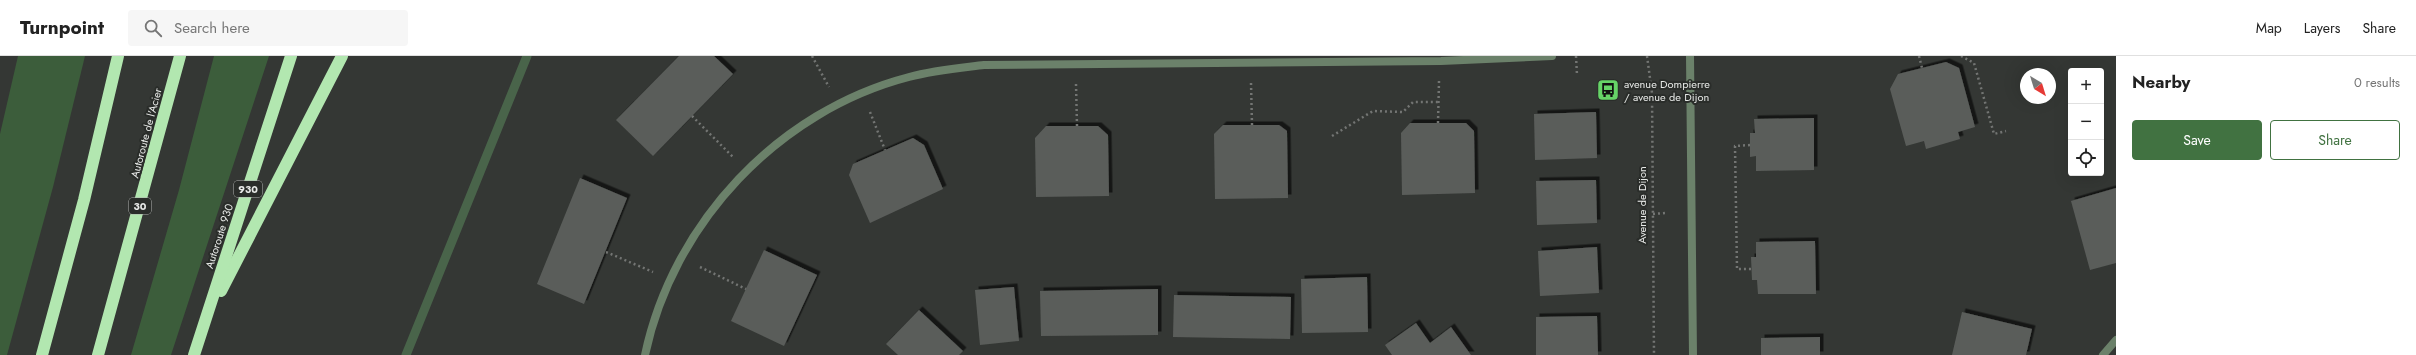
<!DOCTYPE html>
<html lang="en">
<head>
<meta charset="utf-8">
<style>
	:root { --surface:#fff; --page:#f6f6f6; --text:#222; --muted:#767676; --line:#e0e0e0; --accent:#417241 }
	body { margin:0; font-family:Jost,sans-serif; background:var(--page); color:var(--text) }
	.controls { position:absolute; right:12px; top:12px; display:grid; overflow:hidden; border-radius:4px; box-shadow:0 4px 16px #0002 }
	.controls button { width:36px; height:36px; display:grid; place-items:center; padding:0; border:0; border-bottom:1px solid var(--line); background:var(--surface); color:var(--text); font:20px sans-serif }
	.compass { position:absolute; left:2020px; top:12px; width:36px; height:36px; border-radius:50%; background:var(--surface); box-shadow:0 4px 16px #0002; rotate:142deg }
	.list { margin:0; padding:0; list-style:none }
	h2 { display:flex; justify-content:space-between; align-items:center; height:52px; margin:0; padding:0 16px; font-size:17px }
	h2 small { font-size:13px; font-weight:400; color:var(--muted) }
	.actions { display:flex; gap:8px; padding:12px 16px }
	.actions a { flex:1; padding:9px 0; border:1px solid var(--accent); border-radius:4px; text-align:center; font-size:14px; color:var(--accent) }
	.actions .main { background:var(--accent); color:#fff }
	.icon { flex:none; width:22px; height:22px; fill:none; stroke:currentColor; stroke-width:2; stroke-linecap:round; stroke-linejoin:round }
	.map { position:relative; flex:none; width:2116px; height:299px; overflow:hidden }
	header { display:flex; align-items:center; gap:24px; box-sizing:border-box; height:56px; padding:0 20px; background:var(--surface); border-bottom:1px solid var(--line) }
	header strong { font-size:19px }
	nav { display:flex; gap:22px; margin-inline-start:auto; font-size:14px }
	.search { width:280px; height:36px; background:var(--page); display:flex; align-items:center; gap:10px; box-sizing:border-box; padding:0 14px; border-radius:4px; color:var(--muted); font-size:15px }
	main { display:flex }
	aside { flex:1; background:var(--surface) }
	.map>svg:first-child { display:block }
</style>
</head>
<body>
<header>
<strong>Turnpoint</strong>
<div class="search"><svg class="icon" aria-label="search" viewBox="0 0 24 24"><circle cx="10" cy="10" r="6"/><path d="M15 15l6 6"/></svg>Search here</div>
<nav><a>Map</a><a>Layers</a><a>Share</a></nav>
</header>
<main>
<div class="map">
<svg width="2116" height="299" viewBox="0 0 2116 299">
	<defs>
		<filter id="shadow"><feDropShadow dx="3.5" dy="-3.5" stdDeviation="0" flood-color="#0009"/></filter>
	</defs>
	<rect width="100%" height="100%" fill="#343734"/>
	<!-- green -->
	<g fill="#3c5d3b">
		<path d="M18 0H85L53 131 7 299H0V78Z"/>
		<path d="M214 0H269L171 299H131L179 134Z"/>
	</g>
	<g fill="none" stroke-linecap="round" stroke-linejoin="round">
		<!-- stream -->
		<path stroke="#49644a" stroke-width="9" d="M406 299 527 0"/>
	</g>
	<!-- building -->
	<g fill="#5a5d5a" filter="url(#shadow)">
		<path d="M679 0H714L733 18 653 100 616 64Z"/>
		<path d="M1946 6 1959 12 1975 71 1958 76 1960 83 1926 93 1924 85 1906 90 1890 33 1898 18Z"/>
		<path d="M1596 56 1597 102 1535 104 1534 58Z"/>
		<path d="M1814 62V114L1756 115V100L1750 101V77H1755L1754 63Z"/>
		<path d="M1410 67H1466L1474 75 1475 137 1402 139 1401 77Z"/>
		<path d="M1223 69H1279L1287 75 1288 142 1215 143 1214 78Z"/>
		<path d="M1046 70H1098L1108 79 1109 140 1036 141 1035 82Z"/>
		<path d="M913 82 924 89 943 133 870 167 849 119 853 108Z"/>
		<path d="M580 122 627 142 584 248 537 228Z"/>
		<path d="M1596 124 1597 167 1537 169 1536 125Z"/>
		<path d="M2116 132V207L2090 214 2071 145Z"/>
		<path d="M1815 185 1816 238H1758L1757 224H1752L1751 201H1756V186Z"/>
		<path d="M1597 191 1599 237 1540 240 1538 195Z"/>
		<path d="M764 194 817 219 784 290 731 265Z"/>
		<path d="M1367 221 1368 276 1302 277 1301 223Z"/>
		<path d="M1014 231 1019 285 980 289 975 234Z"/>
		<path d="M1158 233V279L1041 280 1040 235Z"/>
		<path d="M1174 239 1291 241 1290 283 1173 281Z"/>
		<path d="M919 254 963 295 959 299H898L886 288Z"/>
		<path d="M1962 256 2032 273 2026 299H1952Z"/>
		<path d="M1597 260 1598 299H1536V261Z"/>
		<path d="M1416 267 1430 287 1451 271 1471 299H1392L1385 289Z"/>
		<path d="M1820 281V299H1761V282Z"/>
	</g>
	<g fill="none" stroke-linecap="round" stroke-linejoin="round">
		<!-- path -->
		<g stroke="#737573" stroke-width="2.5" stroke-dasharray="2 3" stroke-linecap="butt">
			<path d="M812 0 829 31"/>
			<path d="M1576 0 1577 19"/>
			<path d="M1647 0 1652 37 1654 299"/>
			<path d="M1919 0 1922 12"/>
			<path d="M1961 0 1974 7 1994 78 2006 75"/>
			<path d="M1251 27 1252 69"/>
			<path d="M1076 28 1077 70"/>
			<path d="M870 56 885 94"/>
			<path d="M692 60 734 102"/>
			<path d="M1438 67 1439 25"/>
			<path d="M1332 80 1373 55 1403 56 1413 46H1438"/>
			<path d="M1750 89 1735 90 1737 213H1751"/>
			<path d="M1653 158 1666 157"/>
			<path d="M606 196 653 216"/>
			<path d="M700 211 746 233"/>
		</g>
		<!-- minor -->
		<g stroke="#6b816a" stroke-width="8">
			<path d="M1690 0 1693 299"/>
			<path d="M645 299C673 167 778 55 909 21 934 14 959 12 984 9L1441 5 1552 0"/>
			<path d="M2103 299 2116 284"/>
		</g>
		<!-- motorway -->
		<g stroke="#b2e7b0" stroke-width="12">
			<path d="M221 235 342 0"/>
			<path d="M42 299 84 144 118 0"/>
			<path d="M98 299 180 0"/>
			<path d="M194 299 291 0"/>
		</g>
	</g>
	<!-- icons -->
	<defs>
		<g id="bus-square" transform="scale(1.15)"><rect x="-9" y="-9" width="18" height="18" rx="4" fill="#66d467" stroke="#2a2d2a"/><path d="M-5-6H5V4H4V6H2V4H-2V6H-4V4H-5ZM-3.5-4V0h7V-4ZM-3.5 1.2v1.5H-2V1.2ZM2 1.2v1.5H3.5V1.2Z" fill="#111"/></g>
	</defs>
	<g fill-rule="evenodd">
		<use href="#bus-square" x="1608" y="34"/>
	</g>
	<g text-anchor="middle" stroke-width="4" stroke-linejoin="round" paint-order="stroke">
		<!-- shield labels -->
		<g fill="#2a2d2a" stroke="#afb1af" stroke-width="1">
			<rect x="234" y="125" width="28" height="16" rx="3"/>
			<rect x="129" y="142" width="22" height="16" rx="3"/>
		</g>
		<g font-size="10" font-weight="bold" fill="#e8eae8">
			<text x="248" y="137">930</text>
			<text x="140" y="154">30</text>
		</g>
		<!-- poi labels -->
		<g font-size="11" fill="#e8eae8" stroke="#2a2d2a" text-anchor="start">
			<text x="1624" y="32">avenue Dompierre<tspan x="1624" dy="13">/ avenue de Dijon</tspan></text>
		</g>
		<!-- street labels -->
		<g font-size="11" fill="#e8eae8" stroke="#2a2d2a">
			<text transform="translate(146 77) rotate(-75)" y="4">Autoroute de l'Acier</text>
			<text transform="translate(1642 149) rotate(-90)" y="4">Avenue de Dijon</text>
			<text transform="translate(219 180) rotate(-72)" y="4">Autoroute 930</text>
		</g>
	</g>
</svg>
<div class="controls">
<button>+</button>
<button>−</button>
<button><svg class="icon" aria-label="locate" viewBox="0 0 24 24"><circle cx="12" cy="12" r="6"/><path d="M12 2v4M12 18v4M2 12h4M18 12h4"/></svg></button>
</div>
<svg class="compass" viewBox="-18 -18 36 36"><path d="M0-13l5 13h-10z" fill="#e53935"/><path d="M0 13l5-13h-10z" fill="#767676"/></svg>
</div>
<aside>
<h2>Nearby<small>0 results</small></h2>
<ul class="list">
</ul>
<div class="actions"><a class="main">Save</a><a>Share</a></div>
</aside>
</main>
</body>
</html>
